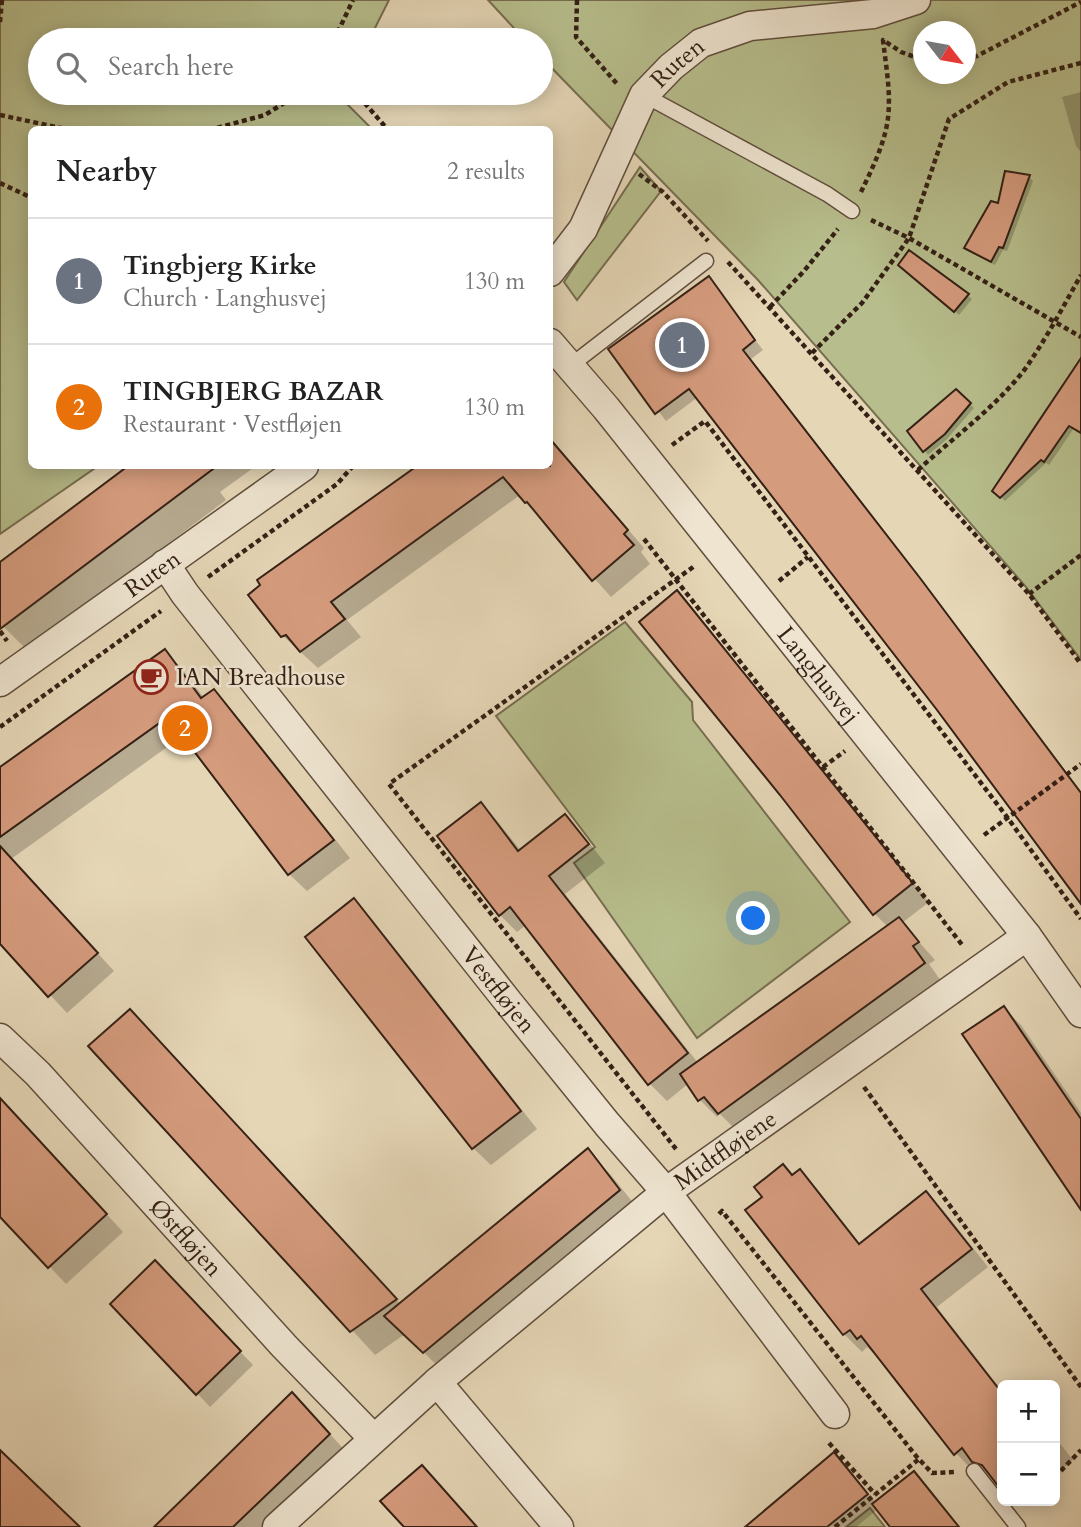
<!DOCTYPE html>
<html lang="en">
<head>
<meta charset="utf-8">
<style>
	:root { --surface:#fff; --page:#f6f6f6; --text:#222; --muted:#767676; --line:#e0e0e0; --accent:#0b8043 }
	body { margin:0; font-family:Cardo,serif; background:var(--page); color:var(--text) }
	.controls { position:absolute; right:21px; bottom:21px; display:grid; overflow:hidden; border-radius:10px; box-shadow:0 4px 18px #0003 }
	.controls button { width:63px; height:63px; display:grid; place-items:center; padding:0; border:0; border-bottom:2px solid var(--line); background:var(--surface); color:var(--text); font:35px sans-serif }
	.compass { position:absolute; left:913px; top:21px; width:63px; height:63px; border-radius:50%; background:var(--surface); box-shadow:0 4px 18px #0003; rotate:121deg }
	.you { position:absolute; left:754px; top:919px; width:24px; height:24px; margin:-18px; border:5px solid #fff; border-radius:50%; background:#1a73e8; box-shadow:0 0 0 10px #1a73e833 }
	.badge { display:grid; place-items:center; width:46px; height:46px; border-radius:50%; background:var(--accent); color:#fff; font-size:23px; font-weight:700 }
	.pin { position:absolute; translate:-50% -50%; border:4px solid #fff; box-shadow:0 2px 7px #0006 }
	.list { margin:0; padding:0; list-style:none }
	h2 { display:flex; justify-content:space-between; align-items:center; height:91px; margin:0; padding:0 28px; font-size:30px }
	h2 small { font-size:23px; font-weight:400; color:var(--muted) }
	.list li { display:grid; grid-template-columns:46px 1fr auto; gap:21px; align-items:center; box-sizing:border-box; height:126px; padding:0 28px; border-top:2px solid var(--line) }
	.list b { display:block; font-size:26px; white-space:nowrap }
	.list p { margin:0; font-size:23px; white-space:nowrap; color:var(--muted) }
	.list em { font-size:23px; font-style:normal; color:var(--muted) }
	.icon { flex:none; width:38px; height:38px; fill:none; stroke:currentColor; stroke-width:2; stroke-linecap:round; stroke-linejoin:round }
	.map { position:relative; flex:none; width:1081px; height:1527px; overflow:hidden }
	.search { position:absolute; background:var(--surface); box-shadow:0 4px 18px #0003; left:28px; top:28px; width:525px; height:77px; display:flex; align-items:center; gap:18px; box-sizing:border-box; padding:0 24px; border-radius:38px; color:var(--muted); font-size:26px }
	.panel { position:absolute; background:var(--surface); box-shadow:0 4px 18px #0003; left:28px; top:126px; width:525px; height:343px; border-radius:10px }
	.map>svg:first-child { display:block }
</style>
</head>
<body>
<div class="map">
<svg width="1081" height="1527" viewBox="0 0 1081 1527">
	<rect width="100%" height="100%" fill="#e5d6b6"/>
	<filter id="stains"><feTurbulence type="fractalNoise" baseFrequency=".00286" numOctaves="4"/><feColorMatrix values="0 0 0 0 .2 0 0 0 0 .09 0 0 0 0 .02 0 0 0 .5 -.17"/></filter>
	<radialGradient id="worn" r=".72"><stop offset=".6" stop-color="#630" stop-opacity="0"/><stop offset="1" stop-color="#630" stop-opacity=".3"/></radialGradient>
	<!-- green -->
	<g fill="#b7bd8c" stroke="#766e50" stroke-width="2" fill-rule="evenodd">
		<path d="M0 0H389L369 40H40V93H344L342 99 372 129 32 130V466H98L0 534Z"/>
		<path d="M488 0H1081V660L1026 587 758 280 541 57V40H525ZM923 32H965V74H923Z"/>
		<path d="M640 167 661 191 577 300 564 282Z"/>
		<path d="M625 622 692 702 693 720 850 922 697 1038 574 863 595 847 496 716Z"/>
		<path d="M870 1508 885 1527H846Z"/>
	</g>
	<!-- shadow -->
	<g fill="#0003">
		<path d="M1081 92V151H1080L1076 146 1062 97Z"/>
		<path d="M1029 177 1033 181 1007 251 1003 250 995 265 970 252 966 248 999 206Z"/>
		<path d="M910 253 972 299 959 315 904 269Z"/>
		<path d="M708 278 763 350 751 359 928 589 1081 793V901L939 709 698 397 666 421 611 349Z"/>
		<path d="M1081 365V433L1074 428 1049 465 1046 463 1005 501 994 490Z"/>
		<path d="M956 391 974 408 947 439 928 455 909 431Z"/>
		<path d="M550 439 644 548 641 552 650 564 611 597 520 495 347 620 361 637 318 668 283 636 260 581 419 466H550Z"/>
		<path d="M131 466H256L220 492 226 500 27 650 0 623V564Z"/>
		<path d="M677 593 694 610 929 902 902 923 935 960 929 964 941 981 736 1130 720 1114 717 1117 700 1100 689 1083 667 1101 649 1083 526 925 517 932 500 915 481 804 498 822 521 851 565 816 582 834 605 863 565 894 698 1063 888 927 875 914 782 794Z"/>
		<path d="M165 651 182 669 204 698 214 691 231 709 350 858 307 891 289 874 184 735 11 859 114 971 67 1013 0 941V769Z"/>
		<path d="M354 901 371 918 537 1129 491 1165 473 1148Z"/>
		<path d="M1004 1008 1021 1025 1081 1113V1207Z"/>
		<path d="M154 1036 401 1305 588 1151 611 1175 643 1215 448 1376 405 1334 375 1355 91 1046Z"/>
		<path d="M0 1102 19 1119 123 1232 66 1284 0 1214Z"/>
		<path d="M800 1172 817 1189 861 1245 926 1193 943 1210 988 1267 937 1307 1002 1391V1487L979 1466 973 1471 956 1453 878 1354 875 1355 867 1347 862 1352 844 1334 748 1211Z"/>
		<path d="M168 1276 253 1365 210 1407 197 1393Z"/>
		<path d="M315 1418 353 1459 281 1527H157Z"/>
		<path d="M1055 1437 1073 1460 1055 1475Z"/>
		<path d="M834 1455 876 1503 914 1473 960 1527H892L878 1509 856 1527H748Z"/>
	</g>
	<!-- building -->
	<g fill="#d59b7d" stroke="#342015" stroke-width="2">
		<path d="M1005 171 1030 175 1003 248 999 247 991 262 964 248 991 201 998 203Z"/>
		<path d="M909 250 969 294 954 312 898 265Z"/>
		<path d="M709 276 755 340 743 350 920 578 1081 793V904L937 710 689 389 655 414 608 349Z"/>
		<path d="M1081 358V433L1069 426 1044 462 1041 460 1000 498 992 491Z"/>
		<path d="M956 389 971 403 945 434 923 452 907 431Z"/>
		<path d="M550 439 628 530 624 534 634 545 592 581 527 502 525 503 503 477 331 602 345 619 300 652 286 635 281 637 248 595 260 585 257 580 417 466H550Z"/>
		<path d="M128 466H217L0 629V562Z"/>
		<path d="M677 590 913 883 873 915 780 795 639 622Z"/>
		<path d="M165 649 201 698 214 689 334 840 288 875 168 717 0 837V767Z"/>
		<path d="M481 802 518 851 565 814 589 844 549 876 688 1053 648 1085 510 907 499 916 437 836Z"/>
		<path d="M0 846 98 953 48 997 0 944Z"/>
		<path d="M354 898 521 1111 472 1149 305 937Z"/>
		<path d="M899 917 919 942 913 946 925 963 718 1114 704 1097 698 1101 680 1074Z"/>
		<path d="M1004 1006 1081 1119V1210L962 1034Z"/>
		<path d="M130 1009 397 1299 350 1332 88 1046Z"/>
		<path d="M0 1098 107 1214 48 1268 0 1217Z"/>
		<path d="M588 1148 620 1190 423 1353 384 1316Z"/>
		<path d="M783 1164 792 1175 800 1169 859 1244 926 1191 972 1249 921 1289 1002 1393V1491L982 1465 972 1462 962 1448 954 1455 861 1336 857 1339 850 1330 843 1335 745 1210 762 1197 754 1187Z"/>
		<path d="M155 1260 241 1351 196 1395 110 1304Z"/>
		<path d="M292 1392 330 1434 233 1527H154Z"/>
		<path d="M0 1450 80 1527H0Z"/>
		<path d="M834 1452 868 1494 827 1527H745Z"/>
		<path d="M422 1465 477 1527H404L380 1501Z"/>
		<path d="M914 1471 959 1527H890L872 1504Z"/>
	</g>
	<g fill="none" stroke-linecap="round" stroke-linejoin="round">
		<!-- service casing -->
		<g stroke="#604e3d" stroke-width="17">
			<g id="service">
				<path d="M644 95 827 194 852 211"/>
				<path d="M570 366 706 261"/>
				<path d="M974 1471 1018 1527"/>
			</g>
		</g>
		<!-- minor casing -->
		<g stroke="#604e3d" stroke-width="31">
			<g id="minor">
				<path id="s1" d="M550 272 583 229 644 95 671 67 701 43 750 26 873 14 916 0"/>
				<path id="s2" d="M550 343 606 408 1027 936 1081 1013"/>
				<path id="s3" d="M165 564 185 594 509 1003 607 1124 666 1192 835 1414"/>
				<path id="s4" d="M0 682 304 466"/>
				<path id="s5" d="M0 1038 38 1074 284 1346 373 1438"/>
				<path d="M437 1382 559 1527"/>
				<path id="s6" d="M277 1527 437 1382 666 1192 1027 936"/>
			</g>
		</g>
		<!-- path -->
		<g stroke="#342015" stroke-width="4.5" stroke-dasharray="5 3.5" stroke-linecap="butt">
			<path d="M577 0 576 37 618 85"/>
			<path d="M0 22 2 0"/>
			<path d="M334 40 353 0"/>
			<path d="M965 59 977 56 1081 2"/>
			<path d="M351 93 363 101 388 130"/>
			<path d="M0 115 70 130"/>
			<path d="M209 130 265 115 300 93"/>
			<path d="M639 174 663 192 708 241"/>
			<path d="M0 183 32 198"/>
			<path d="M861 192C872 169 885 143 888 118 891 93 886 66 883 40L901 52 923 60"/>
			<path d="M871 220 909 238 1081 337"/>
			<path d="M728 262 1029 594 1081 664"/>
			<path d="M770 307 804 271 838 229"/>
			<path d="M812 353 862 303 909 238 949 119 1008 82 1081 63"/>
			<path d="M672 445 705 421 1007 817 1081 919"/>
			<path d="M918 470C953 438 996 407 1025 369 1046 339 1063 307 1081 275"/>
			<path d="M644 539 963 946"/>
			<path d="M208 577 337 484 353 466"/>
			<path d="M779 581 808 557"/>
			<path d="M1029 594 1081 555"/>
			<path d="M0 631 7 641"/>
			<path d="M0 727 161 611"/>
			<path d="M823 767 845 751"/>
			<path d="M984 835 1081 764"/>
			<path d="M864 1087 1081 1387"/>
			<path d="M676 1149 389 784 696 565"/>
			<path d="M719 1214 722 1211 916 1456 932 1473 955 1472"/>
			<path d="M829 1443 875 1494"/>
			<path d="M1055 1477 1081 1450"/>
			<path d="M835 1527 919 1459"/>
		</g>
		<!-- service -->
		<use href="#service" stroke="#eee4d0" stroke-width="14"/>
		<!-- minor -->
		<use href="#minor" stroke="#eee4d0" stroke-width="28"/>
	</g>
	<!-- icons -->
	<defs>
		<g id="cafe-ring" transform="scale(1.75)"><circle r="9.5" fill="#eee4d0" stroke="#8f2418" stroke-width="1.5"/><path d="M-5.5-4.5H6V0H3Q3 3.5 0 3.5H-2.5Q-5.5 3.5-5.5 0ZM3-3.2v2h1.7v-2ZM-6 4.5H4V6H-6Z" fill="#8f2418"/></g>
	</defs>
	<g fill-rule="evenodd">
		<use href="#cafe-ring" x="151" y="677"/>
	</g>
	<g text-anchor="middle" stroke-width="5" stroke-linejoin="round" paint-order="stroke">
		<!-- street labels -->
		<g font-size="24" fill="#342015" stroke="#eee4d0">
			<text dy="8" stroke="none"><textPath href="#s1" startOffset="248">Ruten</textPath></text>
			<text dy="8" stroke="none"><textPath href="#s4" startOffset="187">Ruten</textPath></text>
			<text dy="8" stroke="none"><textPath href="#s2" startOffset="427">Langhusvej</textPath></text>
			<text dy="8" stroke="none"><textPath href="#s3" startOffset="541">Vestfløjen</textPath></text>
			<text dy="8" stroke="none"><textPath href="#s6" startOffset="586">Midtfløjene</textPath></text>
			<text dy="8" stroke="none"><textPath href="#s5" startOffset="273">Østfløjen</textPath></text>
		</g>
		<!-- poi labels -->
		<g font-size="24" fill="#342015" stroke="#eee4d0" text-anchor="start">
			<text x="176" y="685">IAN Breadhouse</text>
		</g>
	</g>
	<rect width="100%" height="100%" filter="url(#stains)"/>
	<rect width="100%" height="100%" fill="url(#worn)"/>
</svg>
<div class="controls">
<button>+</button>
<button>−</button>
</div>
<svg class="compass" viewBox="-18 -18 36 36"><path d="M0-13l5 13h-10z" fill="#e53935"/><path d="M0 13l5-13h-10z" fill="#767676"/></svg>
<div class="you"></div>
<div class="pin badge" style="left:682px;top:345px;background:#6b7280">1</div>
<div class="pin badge" style="left:185px;top:728px;background:#e8710a">2</div>
<div class="search"><svg class="icon" aria-label="search" viewBox="0 0 24 24"><circle cx="10" cy="10" r="6"/><path d="M15 15l6 6"/></svg>Search here</div>
<section class="panel">
<h2>Nearby<small>2 results</small></h2>
<ul class="list">
<li><span class="badge" style="background:#6b7280">1</span><div><b>Tingbjerg Kirke</b><p>Church · Langhusvej</p></div><em>130 m</em></li>
<li><span class="badge" style="background:#e8710a">2</span><div><b>TINGBJERG BAZAR</b><p>Restaurant · Vestfløjen</p></div><em>130 m</em></li>
</ul>
</section>
</div>
</body>
</html>
